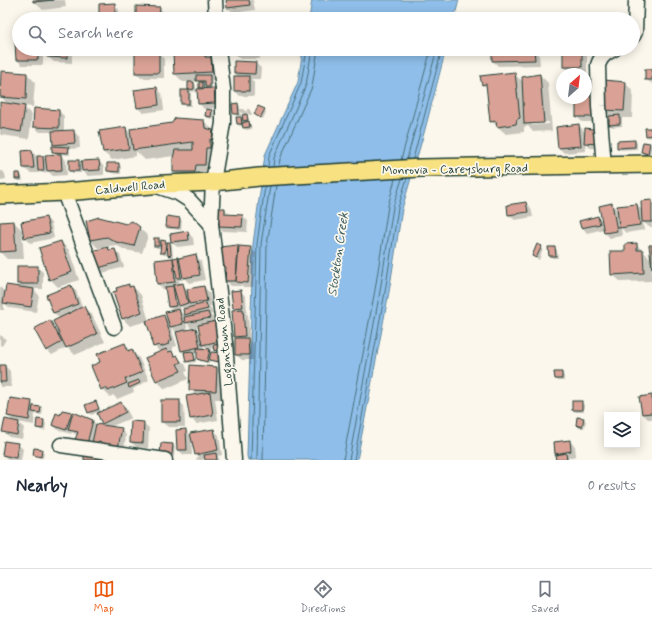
<!DOCTYPE html>
<html lang="en">
<head>
<meta charset="utf-8">
<style>
	:root { --surface:#fff; --page:#f2f2f3; --text:#1f2937; --muted:#747a83; --line:#e0e1e3; --accent:#ea580c }
	body { margin:0; font-family:Mynerve,sans-serif; background:var(--page); color:var(--text) }
	.controls { position:absolute; right:12px; bottom:12px; display:grid; overflow:hidden; border-radius:0px; box-shadow:0 2px 10px #0003 }
	.controls button { width:36px; height:36px; display:grid; place-items:center; padding:0; border:0; border-bottom:1px solid var(--line); background:var(--surface); color:var(--text); font:20px sans-serif }
	.compass { position:absolute; left:556px; top:68px; width:36px; height:36px; border-radius:50%; background:var(--surface); box-shadow:0 2px 10px #0003; rotate:28deg }
	.list { margin:0; padding:0; list-style:none }
	h2 { display:flex; justify-content:space-between; align-items:center; height:52px; margin:0; padding:0 16px; font-size:17px }
	h2 small { font-size:13px; font-weight:400; color:var(--muted) }
	.icon { flex:none; width:22px; height:22px; fill:none; stroke:currentColor; stroke-width:2; stroke-linecap:round; stroke-linejoin:round }
	.map { position:relative; flex:none; width:652px; height:460px; overflow:hidden }
	.search { position:absolute; background:var(--surface); box-shadow:0 2px 10px #0003; left:12px; right:12px; top:12px; height:44px; display:flex; align-items:center; gap:10px; box-sizing:border-box; padding:0 14px; border-radius:22px; color:var(--muted); font-size:15px }
	.sheet { height:108px; background:var(--surface) }
	nav { display:flex; justify-content:space-around; align-items:center; box-sizing:border-box; height:56px; border-top:1px solid var(--line); background:var(--surface); font-size:11px; color:var(--muted) }
	nav a { display:grid; justify-items:center; gap:2px }
	nav .on { color:var(--accent) }
	.map>svg:first-child { display:block }
</style>
</head>
<body>
<div class="map">
<svg width="652" height="460" viewBox="0 0 652 460">
	<rect width="100%" height="100%" fill="#fbf7ec"/>
	<filter id="ink" filterUnits="userSpaceOnUse"><feTurbulence type="fractalNoise" baseFrequency=".025" numOctaves="2"/><feDisplacementMap in="SourceGraphic" scale="8" xChannelSelector="R" yChannelSelector="G"/><feConvolveMatrix kernelMatrix="1 2 1 2 8 2 1 2 1" color-interpolation-filters="sRGB"/></filter>
	<g filter="url(#ink)">
		<!-- water -->
		<g fill="#8ebee9" stroke="#628aa1">
			<path d="M312 0H459L454 19H309Z"/>
			<path d="M303 49H446L424 133 402 209 389 292 357 460H248L247 456 253 244 265 155 298 82Z"/>
		</g>
		<!-- shadow -->
		<g fill="#0003" fill-rule="evenodd">
			<path d="M34 0H65L66 7 43 10 34 2Z"/>
			<path d="M227 0H253L255 10 234 13 228 8Z"/>
			<path d="M114 4 119 10 120 19H100Z"/>
			<path d="M159 8 165 14 164 19H137Z"/>
			<path d="M19 43V49H43V65H22L17 60Z"/>
			<path d="M49 49H72V63L54 62 48 57Z"/>
			<path d="M232 49H259L260 59H240L232 51Z"/>
			<path d="M515 49H534L539 54 540 65 498 66 493 61Z"/>
			<path d="M564 49H584L587 52V72H577L579 74H574V72H570L564 67Z"/>
			<path d="M205 52 213 60 219 80H212V89H214L219 95 220 108 204 109 199 103 198 91 190 92 191 93V106H184L182 104V91H191L189 89V82H183L175 74 174 54ZM192 81H198L200 83V87L202 90H196V85Z"/>
			<path d="M159 53 164 59V78H141L136 73Z"/>
			<path d="M255 63 261 68 260 79H251L254 82V96H240L235 91 238 77 235 73Z"/>
			<path d="M652 70V84L646 79Z"/>
			<path d="M27 74 35 82 33 107 23 106 32 115 29 139 1 135 0 134V103L8 104 1 97Z"/>
			<path d="M514 74 523 82 540 75 548 83 552 131 533 132 528 126 524 127V132L506 134 491 121 488 89 483 84ZM549 122V124L532 125V123Z"/>
			<path d="M625 83 633 91 632 118H622V126L613 127 610 125 611 117 604 109Z"/>
			<path d="M157 88 162 94 164 110 143 113 137 107Z"/>
			<path d="M562 88V95L560 89Z"/>
			<path d="M586 97 600 122H582L577 117V98Z"/>
			<path d="M237 104 240 106V109H244L247 112V109H249L251 112 252 115H250L246 112 252 129 246 130 243 126H240L238 124 240 118 244 121 243 117 244 115 240 111 241 116H237L234 113Z"/>
			<path d="M264 110 266 112 263 119 255 114Z"/>
			<path d="M59 111 64 116V131H73L79 136 80 148 69 149 70 151V155L60 154 66 160 67 175 53 176 48 171 47 166H46V173H42L38 170 39 173H30L24 168 32 151 37 157H43L47 161 57 155 53 152 57 147 54 144 53 132H40L34 127Z"/>
			<path d="M212 111 214 113 213 119 208 118 206 116Z"/>
			<path d="M204 121 224 141 215 175 185 182 174 172V156L145 160 136 151V156L112 160 103 152 125 128 132 134 172 123Z"/>
			<path d="M579 125 584 131 585 136 603 149 590 148 585 142 586 151 564 153 559 148Z"/>
			<path d="M651 129 652 137 649 138 647 136Z"/>
			<path d="M635 141 637 143V149L621 150 618 148Z"/>
			<path d="M644 143 650 144 652 147 650 156 644 155 642 152Z"/>
			<path d="M78 161 83 166 99 161 104 167V175L88 176 81 169V173H73L70 171Z"/>
			<path d="M119 164 121 167V174L111 173 108 171Z"/>
			<path d="M0 171H3L5 174 6 179 0 180Z"/>
			<path d="M16 174H20L22 176 23 181H19L16 179Z"/>
			<path d="M652 201V227H649L643 222 644 230 626 233 621 228 622 236 610 238 605 233 604 229 587 233 582 227 598 217 603 222 612 204 618 211 637 205 643 211Z"/>
			<path d="M526 203 531 208 533 217 515 220 509 215 508 206Z"/>
			<path d="M225 209 230 215 242 216 248 221 247 232 223 231 218 225Z"/>
			<path d="M46 218 51 223 54 238 30 243 25 237Z"/>
			<path d="M180 219 182 221 181 230 169 229 167 226Z"/>
			<path d="M14 222 22 230 24 259H7L0 252V223Z"/>
			<path d="M139 228 148 236 142 253 125 250 116 245 98 248 90 240Z"/>
			<path d="M188 232 193 238 194 245 177 247 172 242 171 234Z"/>
			<path d="M159 239 161 241 170 243 172 245 173 257 171 258 169 255H164L161 252 162 248H157L155 245Z"/>
			<path d="M61 242 69 250 79 280 58 287 50 279Z"/>
			<path d="M636 244 652 260V246V281L621 282 612 274 626 251Z"/>
			<path d="M237 246 240 249 250 248 256 253 253 287H243L241 284V286H231L226 281 227 270 223 266Z"/>
			<path d="M541 247 543 249 539 260 533 256Z"/>
			<path d="M107 248 111 251 115 250 120 255 124 267 99 274 94 269Z"/>
			<path d="M555 248 557 250 558 258H553L550 256Z"/>
			<path d="M195 255 201 261 205 280 189 283 182 276 183 280H179L180 284H182L188 290 204 287 209 292 212 306 208 307 211 309 213 314 210 315 213 318 223 352 217 353 215 348 209 349 222 363 213 362 210 360 209 363 200 361 198 359V354H195L196 362 189 363 187 361 186 355 182 351 176 332 171 327 177 346 173 347V350L170 351 185 364 188 371 185 372 188 379 165 389 157 381 147 358 160 352 154 346 153 340 147 321 130 326 122 318 128 285 130 288 133 287 141 295 149 321 164 316 170 322 173 311 169 307 166 289H163L158 284 172 259 175 262 177 258 181 262ZM180 306 184 309 185 316 181 312ZM186 322 191 328 199 326 201 334 196 329 188 331ZM203 345 209 350H205Z"/>
			<path d="M37 267 43 272V289H33L39 295 36 312 10 308 4 303V310H0V287L6 293 22 288 18 284Z"/>
			<path d="M71 286 76 291 83 308 84 307 92 315 105 342 75 355 67 347 52 355 47 350 49 321 55 327 59 334 60 333V319L54 313 47 295Z"/>
			<path d="M241 291 246 297 247 312H245L248 315 250 341 253 344V360H242L236 355 238 339 235 336 236 311 234 308Z"/>
			<path d="M0 335 6 339 2 346 0 345Z"/>
			<path d="M231 339 234 341 235 349 230 350Z"/>
			<path d="M124 344 139 358 149 380 133 389 134 392 117 399 113 395 110 397 102 389V363Z"/>
			<path d="M0 366H5L10 371 11 387H0Z"/>
			<path d="M191 366 217 368 225 376 224 399H215L218 420 196 424 191 418 196 395 190 389Z"/>
			<path d="M555 373H562L564 376V381H558L556 379Z"/>
			<path d="M652 396V419H648L643 414Z"/>
			<path d="M179 401 184 406 185 427H168L162 422Z"/>
			<path d="M31 402 36 407 41 408 43 410 42 415 35 414 34 425 18 422 24 428 22 439 9 437 4 432 14 422 8 416Z"/>
			<path d="M96 402 101 412 121 403 126 408 131 418 110 427 121 429 126 435 124 452 92 449 78 436 72 432 71 434 58 430 53 425 60 417 71 413 73 415 74 413 93 421 97 425 106 427 103 423 97 412 92 415 89 412Z"/>
			<path d="M581 402 584 405V412H576L573 410Z"/>
			<path d="M583 419 586 421 584 428H579L577 425Z"/>
			<path d="M38 420 44 421 46 424 45 431 40 430 37 428Z"/>
			<path d="M143 423 149 428 148 448 136 447 131 442Z"/>
			<path d="M185 430 192 437 213 430 219 435 222 455 218 456 219 460H206V458L203 459V460H197L196 458 199 457 196 454 192 438H191L192 455H184L178 450 177 431Z"/>
			<path d="M569 441 575 446 576 456 568 458V460H557L558 455 556 453Z"/>
			<path d="M17 444 23 449 21 460H8L3 455Z"/>
			<path d="M173 445 175 447 174 457 163 456Z"/>
			<path d="M41 450 44 453 43 458 37 457 34 455Z"/>
			<path d="M85 452 124 460H85Z"/>
		</g>
		<g fill="none" stroke-linecap="round" stroke-linejoin="round">
			<!-- shore -->
			<g stroke="#4b717c" stroke-width="1">
				<path d="M407 159 437 49"/>
				<path d="M413 159 442 49"/>
				<path d="M401 160 431 49"/>
				<path d="M279 166 280 159 312 87 318 49"/>
				<path d="M268 167 269 156 301 83 307 49"/>
				<path d="M273 167 274 158 306 85 312 49"/>
				<path d="M251 460 257 244 265 186"/>
				<path d="M257 460 261 244 270 186"/>
				<path d="M263 460 267 245 276 186"/>
				<path d="M343 460 375 290 388 206 395 179"/>
				<path d="M349 460 380 291 393 207 402 179"/>
				<path d="M354 460 385 292 398 208 407 178"/>
			</g>
		</g>
		<!-- building -->
		<g fill="#daa296" stroke="#1f3d34">
			<path d="M33 0H54L33 2Z"/>
			<path d="M226 0H249L250 5 227 8Z"/>
			<path d="M115 3V19H99V4Z"/>
			<path d="M136 6 160 7 159 19H136Z"/>
			<path d="M253 14V19H230V15Z"/>
			<path d="M15 42H19V49H38V60H16Z"/>
			<path d="M48 49H67V58L47 57Z"/>
			<rect x="231" y="49" width="21" height="2"/>
			<path d="M492 49H534L535 60 492 61Z"/>
			<rect x="563" y="49" width="19" height="18"/>
			<path d="M205 51V57H211L212 72 174 74 173 53Z"/>
			<rect x="135" y="52" width="24" height="21"/>
			<path d="M234 61 256 62 255 74 234 73Z"/>
			<rect x="645" y="69" width="7" height="11"/>
			<path d="M1 71 27 73 26 99 0 97Z"/>
			<path d="M515 72 520 118 517 119 516 124 497 127 496 121 490 122 486 84 482 85 480 76Z"/>
			<path d="M540 74 544 123 524 124 522 77Z"/>
			<path d="M196 75H210V87H205V81H196Z"/>
			<rect x="234" y="76" width="15" height="15"/>
			<path d="M604 80 626 82 624 111 603 110Z"/>
			<path d="M188 82H194V89L188 90Z"/>
			<rect x="199" y="82" width="4" height="6"/>
			<path d="M157 87 159 105 137 108 134 90Z"/>
			<path d="M214 88 215 103 198 104 197 89Z"/>
			<rect x="181" y="90" width="8" height="14"/>
			<path d="M586 96H595V117H576V98H586Z"/>
			<path d="M0 102 25 106 21 132 0 128Z"/>
			<path d="M238 103 239 114H233L232 104Z"/>
			<path d="M258 106 265 109 260 118 254 114Z"/>
			<path d="M34 108 59 110V128L33 127Z"/>
			<path d="M206 109 212 110 211 117 205 116Z"/>
			<path d="M247 114 248 120 243 121 242 115Z"/>
			<path d="M620 115V124L609 125V116Z"/>
			<path d="M236 117H241L242 124H237Z"/>
			<path d="M175 118 204 120 205 128 213 130 212 140 210 139V148H206L205 165H196L195 172H173V158L175 150H193V142L133 150 130 129 172 123Z"/>
			<path d="M249 121 250 127 243 128 242 123Z"/>
			<path d="M579 124 581 146 558 148 556 127Z"/>
			<path d="M126 127 129 149 103 152 99 131Z"/>
			<path d="M585 128 599 130 598 144 584 143Z"/>
			<path d="M645 128H651L652 135 646 136Z"/>
			<path d="M74 130 75 143 53 145 52 131Z"/>
			<path d="M635 140V147L617 148V141Z"/>
			<path d="M643 142 650 143 648 154 641 152Z"/>
			<path d="M52 146 69 147 68 153 52 152Z"/>
			<path d="M32 150 34 168H23L22 151Z"/>
			<path d="M61 154 62 170 47 171 45 155Z"/>
			<path d="M37 156H43L44 171H38Z"/>
			<rect x="69" y="160" width="10" height="11"/>
			<path d="M99 160 100 170 82 171 81 161Z"/>
			<path d="M107 163H119V172L107 171Z"/>
			<path d="M15 173H20L21 179H15Z"/>
			<path d="M652 200V222H642L641 201Z"/>
			<path d="M526 202 528 212 508 215 507 205Z"/>
			<path d="M612 203 617 231 604 233 599 206Z"/>
			<path d="M637 204 640 225 619 228 617 206Z"/>
			<path d="M218 208H225V214L243 215 242 227 217 226Z"/>
			<path d="M167 216 180 218 179 228 166 227Z"/>
			<path d="M598 216 600 224 581 228 579 221Z"/>
			<path d="M46 217 50 233 24 238 21 222Z"/>
			<path d="M99 217 126 224 132 221 140 227 134 246 116 242 107 237 90 240 86 221Z"/>
			<path d="M14 221 16 251 0 252V222Z"/>
			<path d="M188 231 189 240 171 242 170 234Z"/>
			<rect x="154" y="238" width="5" height="8"/>
			<path d="M161 240 166 241 165 253H160Z"/>
			<path d="M61 241 72 272 49 280 39 248Z"/>
			<path d="M167 242H170L171 255 168 256Z"/>
			<path d="M637 243V250H643L644 273 611 275 610 251H625V244Z"/>
			<path d="M537 244 542 246 536 258 532 256Z"/>
			<path d="M238 245 236 281H225L226 267 222 266 219 247Z"/>
			<path d="M649 245H652V268Z"/>
			<path d="M239 246 251 247 248 283 236 282Z"/>
			<path d="M108 247 109 250 115 249 119 262 95 269 88 252Z"/>
			<path d="M548 247H555L556 256H549Z"/>
			<path d="M196 254 200 275 183 278 179 258Z"/>
			<path d="M178 257 181 278H177L173 258Z"/>
			<path d="M173 258 175 282 157 284 155 260Z"/>
			<rect x="17" y="266" width="21" height="18"/>
			<path d="M183 283 188 303 179 306 173 285Z"/>
			<path d="M129 284V287L133 286 142 312 122 319 113 292 117 291 116 288Z"/>
			<path d="M6 285 34 289 31 307 3 303Z"/>
			<path d="M71 285 78 304 53 313 46 295Z"/>
			<path d="M173 286 176 306 168 307 165 287Z"/>
			<path d="M204 286 207 301 189 304 187 289Z"/>
			<path d="M241 290 243 307 233 308 231 291Z"/>
			<path d="M206 303 208 309 184 315 183 309Z"/>
			<path d="M84 306 97 334 66 348 53 321Z"/>
			<path d="M179 309 183 324 170 327 165 312Z"/>
			<path d="M243 309 245 336 234 337 232 310Z"/>
			<path d="M208 312 210 318 185 323 184 317Z"/>
			<path d="M164 315 172 340 168 342 169 344 160 347 159 345 153 347 151 340 152 339 146 321Z"/>
			<path d="M50 320 62 342 46 351 34 329Z"/>
			<path d="M216 321 220 341 202 345 198 325Z"/>
			<path d="M196 328 200 347 181 351 176 332Z"/>
			<path d="M235 338H248L249 355H235Z"/>
			<path d="M125 343 128 351 132 349 142 372 125 379 127 383 108 391 106 387 101 390 91 366 100 362 97 354Z"/>
			<path d="M220 344 221 349 214 351 213 345Z"/>
			<path d="M197 348 210 349 207 362 197 359Z"/>
			<path d="M166 349 168 352 172 351 174 356 177 355 181 362 177 364 181 371 156 381 145 358Z"/>
			<path d="M193 351 195 360 186 362 184 352Z"/>
			<path d="M211 352 221 353 220 362 209 360Z"/>
			<path d="M0 365H5L6 382H0Z"/>
			<path d="M190 365 217 367 216 391 189 390Z"/>
			<path d="M554 372H562V379H555Z"/>
			<path d="M139 380 140 383 129 388 128 384Z"/>
			<path d="M210 392 213 415 190 419 186 396Z"/>
			<path d="M652 395V413L642 414 639 397Z"/>
			<path d="M10 398 32 401 29 420 7 416Z"/>
			<rect x="161" y="400" width="19" height="22"/>
			<path d="M96 401 99 409 88 413 85 405Z"/>
			<rect x="572" y="401" width="10" height="9"/>
			<path d="M121 402 126 412 102 424 97 413Z"/>
			<path d="M33 406 41 407 40 413 32 412Z"/>
			<path d="M62 410 72 412 66 430 52 425 56 413 60 415Z"/>
			<path d="M73 412 93 420 87 444 74 442 78 432 68 430Z"/>
			<path d="M577 417 584 418 582 427 576 425Z"/>
			<path d="M5 419 19 422 17 435 2 432Z"/>
			<path d="M37 419 44 420 43 429 36 428Z"/>
			<path d="M131 421 144 422 143 443 130 442Z"/>
			<path d="M96 424 122 428 118 448 92 443Z"/>
			<path d="M186 429 187 450H177L176 430Z"/>
			<path d="M214 429 218 450 195 455 190 433Z"/>
			<path d="M570 440 571 451 555 454 554 442Z"/>
			<path d="M4 441 18 443 16 458 2 455Z"/>
			<path d="M161 443 173 444 172 455 160 454Z"/>
			<path d="M34 448 42 449 41 457 33 455Z"/>
			<path d="M84 451 102 453 101 460H84Z"/>
			<path d="M216 453 217 460H205L204 455Z"/>
			<path d="M566 453 567 460H556L555 455Z"/>
		</g>
		<g fill="none" stroke-linecap="round" stroke-linejoin="round">
			<!-- minor casing -->
			<g stroke="#1f3d34" stroke-width="17">
				<g id="minor">
					<path d="M215 0 216 19"/>
					<path d="M633 36 635 32 636 0"/>
					<path d="M218 49 223 89V123L213 182 211 224 225 343 234 460"/>
					<path d="M604 166 599 106 598 65C601 56 606 53 614 49"/>
					<path d="M157 186 178 193 189 200 211 224"/>
					<path d="M64 192 114 327"/>
					<path d="M61 445 165 460"/>
				</g>
			</g>
			<!-- major casing -->
			<g stroke="#1f3d34" stroke-width="20">
				<path id="major" d="M0 195 64 192 164 184 213 182 259 177 421 168 652 164"/>
			</g>
			<!-- minor -->
			<use href="#minor" stroke="#fbf7ec" stroke-width="14"/>
			<!-- major -->
			<use href="#major" stroke="#f8e181" stroke-width="17"/>
		</g>
	</g>
	<g text-anchor="middle" stroke-width="3.5" stroke-linejoin="round" paint-order="stroke">
		<!-- street labels -->
		<g font-size="12" fill="#1f3d34" stroke="#fbf7ec">
			<text transform="translate(455 169) rotate(-1)" y="4">Monrovia - Careysburg Road</text>
			<text transform="translate(130 187) rotate(-5)" y="4">Caldwell Road</text>
			<text transform="translate(224 342) rotate(-96)" y="4">Logantown Road</text>
		</g>
		<!-- water labels -->
		<g font-size="13" font-style="italic" fill="#3b5d61" stroke="#fbf7ec">
			<text transform="translate(337 254) rotate(-82)" y="5">Stockton Creek</text>
		</g>
	</g>
</svg>
<div class="controls">
<button><svg class="icon" aria-label="layers" viewBox="0 0 24 24"><path d="M12 4l9 5-9 5-9-5zM3 14l9 5 9-5"/></svg></button>
</div>
<svg class="compass" viewBox="-18 -18 36 36"><path d="M0-13l5 13h-10z" fill="#e53935"/><path d="M0 13l5-13h-10z" fill="#747a83"/></svg>
<div class="search"><svg class="icon" aria-label="search" viewBox="0 0 24 24"><circle cx="10" cy="10" r="6"/><path d="M15 15l6 6"/></svg>Search here</div>
</div>
<section class="sheet">
<h2>Nearby<small>0 results</small></h2>
<ul class="list">
</ul>
</section>
<nav>
<a class="on"><svg class="icon" aria-label="map" viewBox="0 0 24 24"><path d="M3 6l6-2 6 2 6-2v14l-6 2-6-2-6 2zM9 4v14M15 6v14"/></svg>Map</a>
<a><svg class="icon" aria-label="directions" viewBox="0 0 24 24"><path d="M12 3l9 9-9 9-9-9zM9 14v-3h6M13 9l2 2-2 2"/></svg>Directions</a>
<a><svg class="icon" aria-label="saved" viewBox="0 0 24 24"><path d="M7 4h10v16l-5-4-5 4z"/></svg>Saved</a>
</nav>
</body>
</html>
